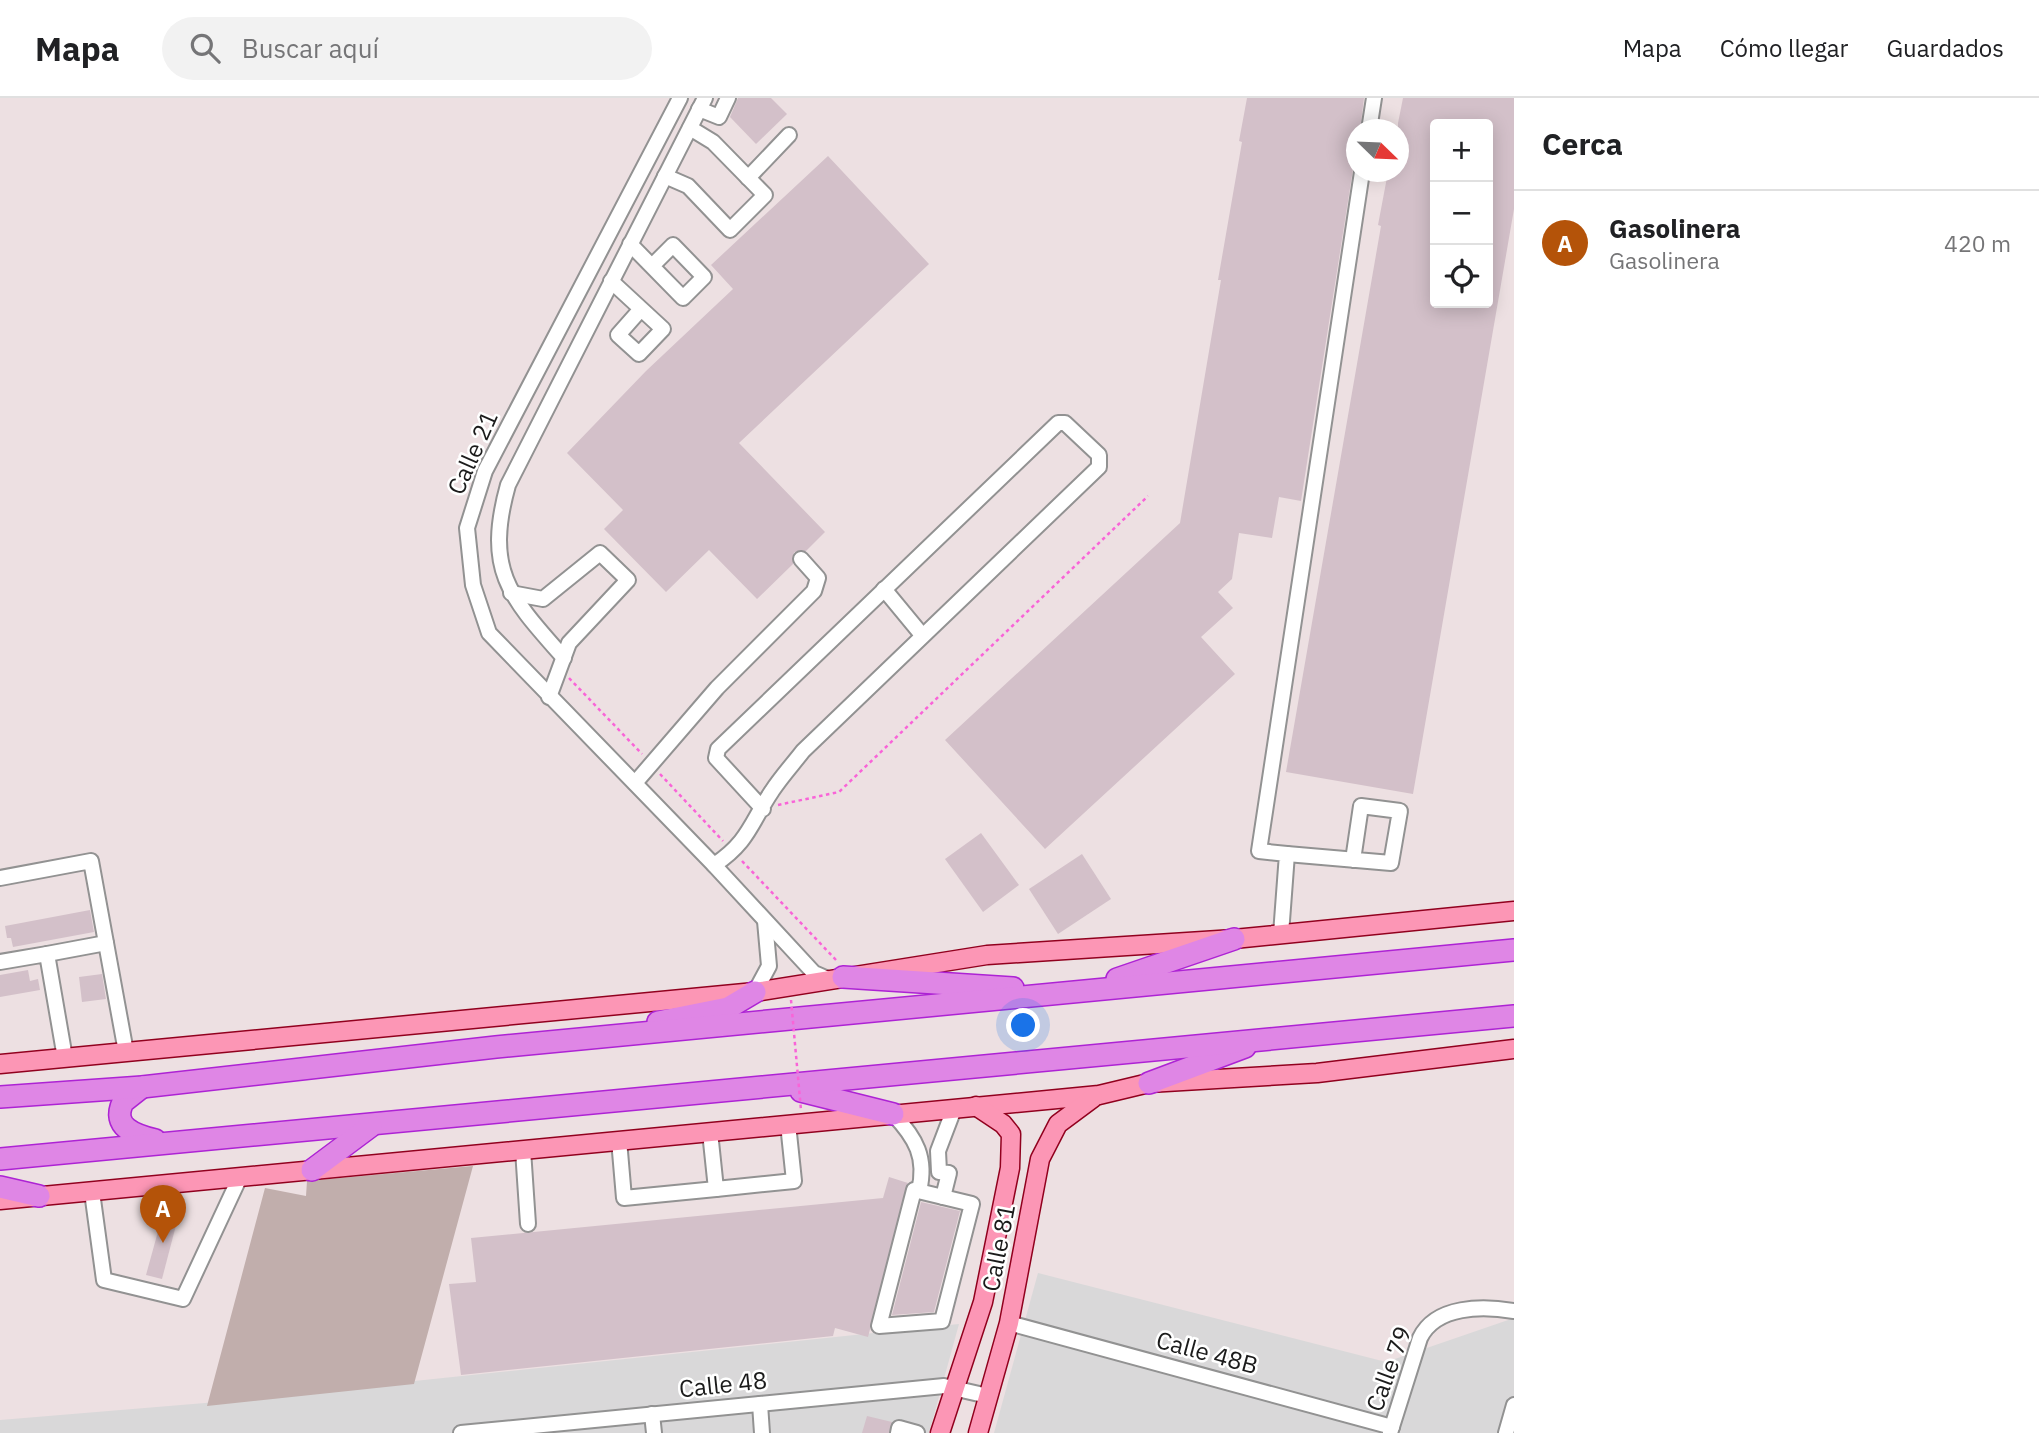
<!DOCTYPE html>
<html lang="es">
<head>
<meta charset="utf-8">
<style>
	:root { --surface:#fff; --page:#f2f2f2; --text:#202124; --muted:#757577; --line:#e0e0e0; --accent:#b45309 }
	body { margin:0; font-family:"IBM Plex Sans",sans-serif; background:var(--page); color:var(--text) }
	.controls { position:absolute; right:21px; top:21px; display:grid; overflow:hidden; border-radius:7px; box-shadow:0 4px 18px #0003 }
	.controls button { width:63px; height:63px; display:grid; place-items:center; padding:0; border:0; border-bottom:2px solid var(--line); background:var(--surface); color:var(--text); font:35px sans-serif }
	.compass { position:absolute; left:1346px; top:21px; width:63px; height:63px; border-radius:50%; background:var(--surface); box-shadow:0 4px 18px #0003; rotate:113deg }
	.you { position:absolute; left:1024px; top:928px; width:24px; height:24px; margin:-18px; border:5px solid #fff; border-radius:50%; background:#1a73e8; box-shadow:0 0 0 10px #1a73e833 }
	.badge { display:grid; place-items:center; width:46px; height:46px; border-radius:50%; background:var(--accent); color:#fff; font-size:23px; font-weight:700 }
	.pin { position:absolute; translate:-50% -58px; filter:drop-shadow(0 2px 4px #0008) }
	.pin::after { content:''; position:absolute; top:37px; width:24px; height:21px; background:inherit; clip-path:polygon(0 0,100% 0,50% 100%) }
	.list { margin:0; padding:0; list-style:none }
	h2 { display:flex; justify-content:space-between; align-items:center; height:91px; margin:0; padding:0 28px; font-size:30px }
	h2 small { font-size:23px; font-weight:400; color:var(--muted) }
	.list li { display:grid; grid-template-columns:46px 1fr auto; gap:21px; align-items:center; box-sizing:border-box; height:105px; padding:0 28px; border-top:2px solid var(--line) }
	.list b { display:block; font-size:26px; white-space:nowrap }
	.list p { margin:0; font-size:23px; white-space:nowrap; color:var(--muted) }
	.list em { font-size:23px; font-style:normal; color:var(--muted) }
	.icon { flex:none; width:38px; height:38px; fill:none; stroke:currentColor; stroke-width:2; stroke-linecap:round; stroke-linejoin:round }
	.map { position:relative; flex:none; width:1514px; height:1335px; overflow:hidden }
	header { display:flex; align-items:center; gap:42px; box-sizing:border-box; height:98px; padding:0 35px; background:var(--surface); border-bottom:2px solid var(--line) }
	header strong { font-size:33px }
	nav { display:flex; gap:38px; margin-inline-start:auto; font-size:24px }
	.search { width:490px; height:63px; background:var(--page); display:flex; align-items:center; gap:18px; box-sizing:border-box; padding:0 24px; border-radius:38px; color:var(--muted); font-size:26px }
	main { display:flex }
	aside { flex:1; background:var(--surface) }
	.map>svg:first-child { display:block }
</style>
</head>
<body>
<header>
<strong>Mapa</strong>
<div class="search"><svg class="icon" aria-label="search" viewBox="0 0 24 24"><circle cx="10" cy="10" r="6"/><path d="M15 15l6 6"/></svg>Buscar aquí</div>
<nav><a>Mapa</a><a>Cómo llegar</a><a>Guardados</a></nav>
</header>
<main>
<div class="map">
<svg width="1514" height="1335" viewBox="0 0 1514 1335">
	<rect width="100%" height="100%" fill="#ede0e2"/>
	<!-- residential -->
	<g fill="#d9d8d9">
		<path d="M1038 1175 1386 1264 1514 1220V1335H994Z"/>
		<path d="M959 1226 929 1335H0V1322L205 1305Z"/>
	</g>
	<!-- construction -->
	<path fill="#c1aeac" d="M473 1068 414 1286 207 1308 265 1090 306 1098 307 1083Z"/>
	<!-- building -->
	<g fill="#d3c0c9" fill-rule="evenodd">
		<path d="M738 0H771L787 16 756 46 730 19Z"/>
		<path d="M1247 0H1364L1360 32H1356V52L1301 403 1279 399 1272 440 1239 435 1232 481 1218 494 1233 510 1201 539 1235 576 1045 751 945 642 1180 425 1221 182H1218L1242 44 1239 43Z"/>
		<path d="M1403 0H1514V111L1413 696 1286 674 1381 128 1378 127 1388 74H1398V25ZM1435 26H1488V205H1435Z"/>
		<path d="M828 58 929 166 739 345 825 434 806 453 794 454 793 466 757 501 709 452 666 494 604 431 623 412 567 355 646 273 733 191 711 167Z"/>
		<path d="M981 735 1019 787 983 814 945 761Z"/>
		<path d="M1082 756 1111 801 1058 836 1029 791Z"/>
		<path d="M90 812 94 834 13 849 11 840H7L5 828Z"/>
		<path d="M28 872 30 883 38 881 40 892 0 899V877Z"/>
		<path d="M102 876 106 901 82 904 79 879Z"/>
		<path d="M889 1079 908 1085 868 1239 835 1230 833 1238 461 1277 449 1186 476 1184 471 1140 883 1100Z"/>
		<path d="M921 1104 960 1113 934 1214 892 1217Z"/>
		<path d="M165 1108 180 1112 162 1181 146 1177Z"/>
		<path d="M867 1318 892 1324 889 1335H862Z"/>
	</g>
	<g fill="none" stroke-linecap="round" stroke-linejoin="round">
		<!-- minor casing -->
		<g stroke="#929292" stroke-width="18">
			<g id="minor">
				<path d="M680 0 485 373 467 430 473 487 489 535 714 767 814 875 830 882"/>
				<path d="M699 11 719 19 728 0"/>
				<path d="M1369 32 1374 0"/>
				<path d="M665 78 688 88 730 132 765 97 713 44 690 30"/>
				<path d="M748 80 789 37"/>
				<path d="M630 146 683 200 704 179 673 147 652 168"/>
				<path d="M611 183 663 231 639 256 618 237 641 211"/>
				<path d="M884 491 922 537"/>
				<path d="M511 495 543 501 600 455 628 482 569 545 549 599"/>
				<path d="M564 560C510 499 484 473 508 387L705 0"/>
				<path d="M635 685 717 590 814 493 818 480 801 461"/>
				<path d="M1287 756 1391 765 1400 713 1361 708 1353 762"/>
				<path d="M714 767C749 744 751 724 772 693 781 679 793 666 803 653L1099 369V357L1065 325H1058L718 651 716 660 763 711"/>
				<path d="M0 780 91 763 126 954"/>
				<path d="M1281 836 1287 756 1259 753 1362 74"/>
				<path d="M47 856 106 845"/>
				<path d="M0 864 47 856 65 960"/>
				<path d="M755 894 769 868 765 823"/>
				<path d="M893 1016C916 1040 927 1060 919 1093"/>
				<path d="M710 1034 716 1091 794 1083 788 1026"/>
				<path d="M619 1042 624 1100 716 1091"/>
				<path d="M523 1052 528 1126"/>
				<path d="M914 1092 972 1106 942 1223 879 1228Z"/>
				<path d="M92 1094 104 1182 183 1201 239 1081"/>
				<path d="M943 1099 949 1075 939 1074 938 1053 954 1011"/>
				<path d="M1009 1225 1392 1329"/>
				<path d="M760 1306 762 1335"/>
				<path d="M652 1316 654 1335"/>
				<path d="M461 1335 944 1288 988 1298"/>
				<path d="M898 1335 899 1330 917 1335"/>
				<path d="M1390 1335 1420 1240C1436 1207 1483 1208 1514 1213"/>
				<path d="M1506 1335 1514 1307"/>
			</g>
		</g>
		<!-- major casing -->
		<g stroke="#91001e" stroke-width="21">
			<g id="major">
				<path d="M0 966 755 894 987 857 1234 841 1514 813"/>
				<path d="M0 1102 1099 997 1149 985 1317 975 1514 951"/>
				<path d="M940 1335 983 1204 1010 1070 1011 1036 1003 1026 976 1008"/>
				<path d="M978 1335 1009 1225 1040 1061 1058 1026 1093 1000"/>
			</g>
		</g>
		<!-- highway casing -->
		<g stroke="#ad23d4" stroke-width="24">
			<g id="highway">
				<path d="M843 879 1013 890"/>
				<path d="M1117 881 1234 841"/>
				<path d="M658 924 728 910 755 894"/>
				<path d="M1149 985 1245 949"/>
				<path d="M142 989 123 1004C111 1029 135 1037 155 1042"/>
				<path d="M801 993 893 1016"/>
				<path d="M0 999 142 989 496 949 1514 852"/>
				<path d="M0 1061 1514 918"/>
				<path d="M312 1072 371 1028"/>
				<path d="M0 1089 39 1098"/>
			</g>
		</g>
		<!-- path -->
		<g stroke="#f964d8" stroke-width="2.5" stroke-dasharray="3.5 3.5" stroke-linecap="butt">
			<path d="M569 580 642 656"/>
			<path d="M660 676 723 743"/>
			<path d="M778 707 839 694 1148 398"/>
			<path d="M742 763 836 862"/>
		</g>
		<!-- minor -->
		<use href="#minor" stroke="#fff" stroke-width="14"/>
		<!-- major -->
		<use href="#major" stroke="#fc96b5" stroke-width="18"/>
		<!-- highway -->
		<use href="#highway" stroke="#df86e5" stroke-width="21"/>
		<!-- path-bridge -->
		<path stroke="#f964d8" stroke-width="2.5" stroke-dasharray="3.5 3.5" stroke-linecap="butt" d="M791 902 801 1012"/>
	</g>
	<g text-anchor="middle" stroke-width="5" stroke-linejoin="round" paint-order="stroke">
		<!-- street labels -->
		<g font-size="24" fill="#1b1b1b" stroke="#fff">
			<text transform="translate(473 355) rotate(-66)" y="8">Calle 21</text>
			<text transform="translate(999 1150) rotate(-79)" y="8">Calle 81</text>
			<text transform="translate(1207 1255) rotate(15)" y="8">Calle 48B</text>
			<text transform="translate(1389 1271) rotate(-70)" y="8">Calle 79</text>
			<text transform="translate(723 1287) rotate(-6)" y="8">Calle 48</text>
		</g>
	</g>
</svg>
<div class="controls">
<button>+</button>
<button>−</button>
<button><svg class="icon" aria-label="locate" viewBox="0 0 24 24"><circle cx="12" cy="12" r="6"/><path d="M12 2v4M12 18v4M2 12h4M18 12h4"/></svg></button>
</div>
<svg class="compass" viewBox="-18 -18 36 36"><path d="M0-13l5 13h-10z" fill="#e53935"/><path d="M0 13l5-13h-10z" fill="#757577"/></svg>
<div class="you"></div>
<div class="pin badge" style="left:163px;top:1145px">A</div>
</div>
<aside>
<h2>Cerca<small></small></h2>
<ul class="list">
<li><span class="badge">A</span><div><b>Gasolinera</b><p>Gasolinera</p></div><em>420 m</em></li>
</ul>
</aside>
</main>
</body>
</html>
